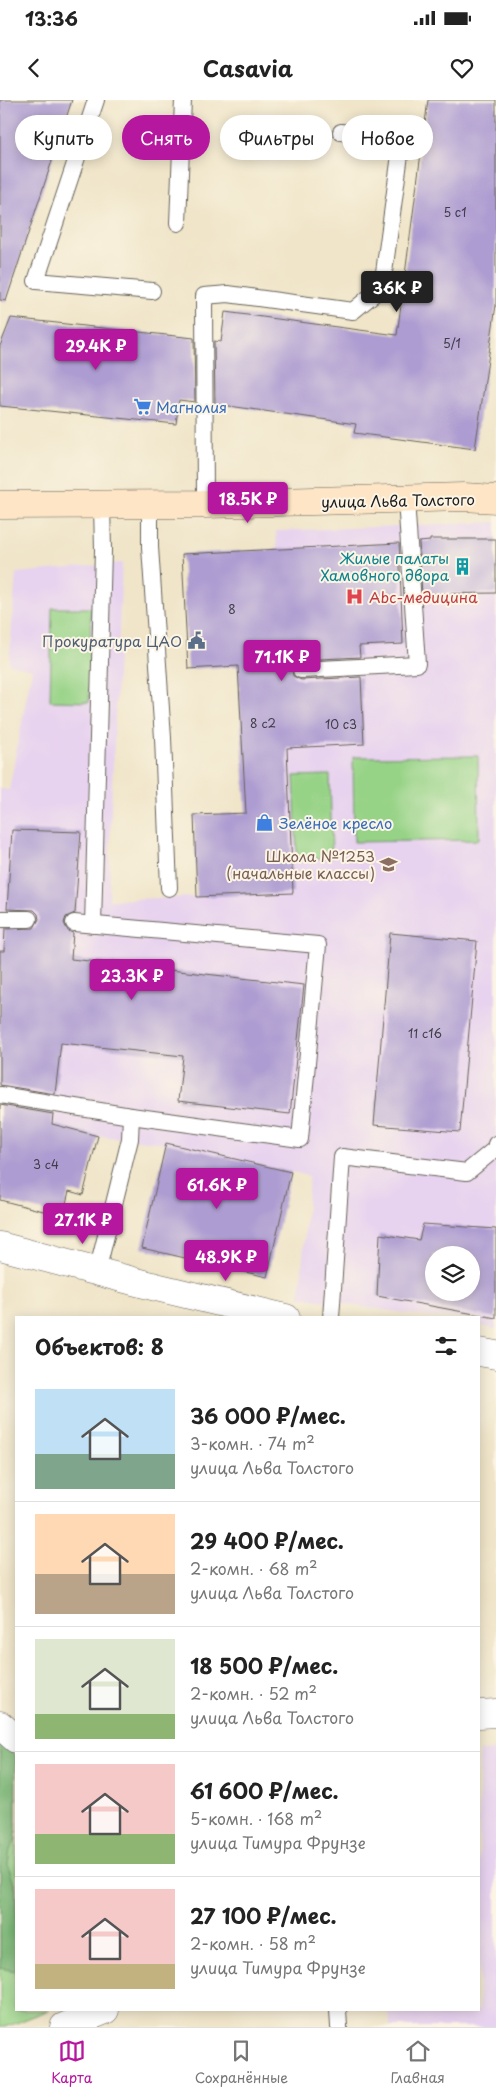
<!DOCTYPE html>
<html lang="ru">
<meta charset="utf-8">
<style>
:root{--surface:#fff;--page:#f6f6f6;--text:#222;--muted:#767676;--line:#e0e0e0;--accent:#b5179e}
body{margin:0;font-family:"Playpen Sans",sans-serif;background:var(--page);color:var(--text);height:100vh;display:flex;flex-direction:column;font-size:19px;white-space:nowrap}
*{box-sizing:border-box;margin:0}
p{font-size:16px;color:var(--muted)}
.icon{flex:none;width:28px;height:28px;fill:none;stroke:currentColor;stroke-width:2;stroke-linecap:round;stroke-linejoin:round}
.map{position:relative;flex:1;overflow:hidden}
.sheet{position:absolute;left:15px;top:1216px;width:465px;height:695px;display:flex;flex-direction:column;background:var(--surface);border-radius:0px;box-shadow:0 2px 12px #0003}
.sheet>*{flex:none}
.guide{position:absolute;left:15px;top:15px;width:466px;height:45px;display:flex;gap:10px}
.fabs{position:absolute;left:425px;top:1146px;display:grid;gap:10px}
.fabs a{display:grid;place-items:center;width:55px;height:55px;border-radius:50%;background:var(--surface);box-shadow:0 2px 12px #0003;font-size:25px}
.price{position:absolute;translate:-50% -42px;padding:0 11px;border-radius:5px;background:var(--accent);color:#fff;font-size:16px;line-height:32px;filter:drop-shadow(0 1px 2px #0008)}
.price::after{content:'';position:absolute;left:50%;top:30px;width:15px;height:11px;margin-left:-8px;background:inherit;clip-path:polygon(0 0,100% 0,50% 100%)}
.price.on{background:#222;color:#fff}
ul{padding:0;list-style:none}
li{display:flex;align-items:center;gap:15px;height:125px;padding:0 20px}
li+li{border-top:1px solid var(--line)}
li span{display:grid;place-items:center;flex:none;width:140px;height:100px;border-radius:0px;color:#555}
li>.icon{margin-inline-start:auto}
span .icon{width:60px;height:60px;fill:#fffc;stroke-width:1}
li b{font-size:21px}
h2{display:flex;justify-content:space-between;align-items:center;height:60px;padding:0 20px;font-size:21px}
.tag{padding:0 18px;border-radius:22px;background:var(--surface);box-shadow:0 2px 12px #0003;font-size:18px;line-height:45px}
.tag.on{background:var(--accent);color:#fff}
.status{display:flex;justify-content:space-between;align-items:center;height:35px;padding:0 25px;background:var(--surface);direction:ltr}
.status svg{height:14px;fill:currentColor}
header{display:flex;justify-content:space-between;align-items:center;height:65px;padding:0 20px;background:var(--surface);font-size:22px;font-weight:700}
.tab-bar{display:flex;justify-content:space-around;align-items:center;height:70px;border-top:1px solid var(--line);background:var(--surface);font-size:14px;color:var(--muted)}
.tab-bar a{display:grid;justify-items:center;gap:2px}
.tab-bar .on{color:var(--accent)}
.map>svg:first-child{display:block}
.built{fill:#e7d2ef;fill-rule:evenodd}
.green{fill:#97d387;stroke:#5a7852}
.forest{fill:#79b574;stroke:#4a6848}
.building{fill:#ad9cd1;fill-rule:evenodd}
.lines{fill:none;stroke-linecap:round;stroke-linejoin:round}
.lane-casing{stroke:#666259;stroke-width:18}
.street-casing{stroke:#666259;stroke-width:29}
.secondary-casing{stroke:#666259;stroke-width:29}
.lane{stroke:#fff;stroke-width:16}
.street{stroke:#fff;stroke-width:28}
.secondary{stroke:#fde5c5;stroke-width:28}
.labels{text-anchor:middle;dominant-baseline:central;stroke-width:4;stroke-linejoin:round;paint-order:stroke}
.number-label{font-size:12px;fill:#403c49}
.shop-label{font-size:15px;fill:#366cbe;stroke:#fcf5e5;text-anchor:start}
.street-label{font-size:15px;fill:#1c1c1c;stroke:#fcf5e5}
.culture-label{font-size:15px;fill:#0d838f;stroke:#fcf5e5;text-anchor:end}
.health-label{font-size:15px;fill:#be3a42;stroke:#fcf5e5;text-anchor:start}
.service-label{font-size:15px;fill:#4e5e75;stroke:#fcf5e5;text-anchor:end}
.education-label{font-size:15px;fill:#785e54;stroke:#fcf5e5;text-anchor:end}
</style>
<div class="status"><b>13:36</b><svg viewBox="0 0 49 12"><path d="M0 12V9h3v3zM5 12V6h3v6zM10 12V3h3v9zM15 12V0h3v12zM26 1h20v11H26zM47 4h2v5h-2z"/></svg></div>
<header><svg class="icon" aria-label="back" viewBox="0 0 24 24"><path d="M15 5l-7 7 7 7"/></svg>Casavia<svg class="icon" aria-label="heart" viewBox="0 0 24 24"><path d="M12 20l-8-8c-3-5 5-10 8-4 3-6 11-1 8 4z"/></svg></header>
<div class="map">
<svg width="496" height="1927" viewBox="0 0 496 1927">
<rect width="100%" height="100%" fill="#fcf5e5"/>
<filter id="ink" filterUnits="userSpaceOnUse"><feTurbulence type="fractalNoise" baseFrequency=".02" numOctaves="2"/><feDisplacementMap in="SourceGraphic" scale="10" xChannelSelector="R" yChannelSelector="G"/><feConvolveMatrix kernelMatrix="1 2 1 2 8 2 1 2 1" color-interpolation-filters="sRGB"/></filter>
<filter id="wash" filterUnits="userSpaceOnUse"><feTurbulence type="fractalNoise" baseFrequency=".0096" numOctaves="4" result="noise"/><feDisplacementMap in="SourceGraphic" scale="20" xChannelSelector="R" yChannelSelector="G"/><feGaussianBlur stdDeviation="1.12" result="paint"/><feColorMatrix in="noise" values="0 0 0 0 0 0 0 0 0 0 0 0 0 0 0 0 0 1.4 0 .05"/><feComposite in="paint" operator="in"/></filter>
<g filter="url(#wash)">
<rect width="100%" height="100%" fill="#f0e5c9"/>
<!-- built -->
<g class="built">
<path d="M496 422V1229L479 1226V1218L428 1217 300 1197 309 1076 166 1043 98 1036 48 1023 0 1025V689L9 690 32 569 9 564 16 473 122 463 111 710 109 800 293 793 276 431ZM434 1155H471V1192H434Z"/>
<polygon points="496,1650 496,1927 390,1927 389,1910 479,1910 479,1651"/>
</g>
<!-- green -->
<g class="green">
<polygon points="52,508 91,508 89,602 50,601"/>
<polygon points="478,656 479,740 354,742 353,657"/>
<polygon points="330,675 332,758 297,759 294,676"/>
<polygon points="16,1697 16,1910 49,1910 6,1927 0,1927 0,1706"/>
</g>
<!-- forest -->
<polygon class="forest" points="0,1641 16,1655 16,1739 10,1750 8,1765 16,1790 16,1871 0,1868"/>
<g id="blocks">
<!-- building -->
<g class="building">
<polygon points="0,0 72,0 6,201 0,200"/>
<polygon points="428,0 496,0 496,205 475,349 354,333 356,324 215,304 214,241 221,242 225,212 397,235"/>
<polygon points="11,218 194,238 195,302 179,300 176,324 0,306 0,246"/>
<polygon points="430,439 496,439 496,493 422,494 419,442 430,441"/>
<polygon points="399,443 403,544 359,546 360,557 300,560 292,566 293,576 301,580 361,577 364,644 287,648 293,793 197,797 194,715 246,713 238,566 188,569 182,454"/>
<polygon points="12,730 81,732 75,813 66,817 64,823 68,831 73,833 71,859 304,885 290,1014 178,1001 183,956 61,943 55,994 0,985 0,851 4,851 5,829 34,828 39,819 38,814 34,810 7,809"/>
<polygon points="390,833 477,841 460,1032 374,1025"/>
<polygon points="0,1005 53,1014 52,1024 98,1036 83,1095 69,1091 63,1116 0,1100"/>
<polygon points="166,1043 291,1072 267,1177 142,1148"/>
<path d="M423 1124 496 1129V1218L377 1196 380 1134 419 1140ZM434 1155H471V1192H434Z"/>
</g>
</g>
</g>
<g filter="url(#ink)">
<use href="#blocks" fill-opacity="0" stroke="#666259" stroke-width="1"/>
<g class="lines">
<defs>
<g id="lane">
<polyline points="96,0 36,181 152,191"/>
<polyline points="178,123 183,0"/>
<polyline points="150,404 150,447 163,638 169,788"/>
<polyline points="205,404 204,196 228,194 353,211 382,187 402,40 341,32"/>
<polyline points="301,570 417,564 406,399"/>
<polyline points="0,819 29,819"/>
<polyline points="74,823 318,845 300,1039 131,1016 130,1039 97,1172"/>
<polyline points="93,825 103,450 102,405"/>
<polyline points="0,995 131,1016"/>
<polyline points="331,1218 342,1057 467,1072 495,1049 496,1044"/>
<polyline points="338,1910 339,1927"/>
</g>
<g id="street">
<polyline points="0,1146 156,1187 286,1218"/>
<polyline points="479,1252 496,1255"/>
<polyline points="479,1614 496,1613"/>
<polyline points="0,1625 16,1639"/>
<polyline points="64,1927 105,1910"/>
</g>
<polyline id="secondary" points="0,405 205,404 464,397 496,399"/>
</defs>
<!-- lane casing -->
<use href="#lane" class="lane-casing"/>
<!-- street casing -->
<use href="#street" class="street-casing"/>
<!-- secondary casing -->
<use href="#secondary" class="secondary-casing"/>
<!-- lane -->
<use href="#lane" class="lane"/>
<!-- street -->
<use href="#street" class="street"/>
<!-- secondary -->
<use href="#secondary" class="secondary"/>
</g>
</g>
<!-- icons -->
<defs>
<symbol id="supermarket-bare" viewBox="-9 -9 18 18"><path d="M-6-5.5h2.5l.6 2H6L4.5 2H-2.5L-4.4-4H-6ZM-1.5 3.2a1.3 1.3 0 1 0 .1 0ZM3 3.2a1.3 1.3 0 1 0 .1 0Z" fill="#3f7fe0" stroke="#fcf5e5" stroke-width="2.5" paint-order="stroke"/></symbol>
<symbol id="building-bare" viewBox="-9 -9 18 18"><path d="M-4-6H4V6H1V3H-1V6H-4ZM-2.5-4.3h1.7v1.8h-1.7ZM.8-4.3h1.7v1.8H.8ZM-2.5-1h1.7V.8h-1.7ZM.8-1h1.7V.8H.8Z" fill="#0f9aa8" stroke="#fcf5e5" stroke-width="2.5" paint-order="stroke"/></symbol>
<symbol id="hospital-bare" viewBox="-9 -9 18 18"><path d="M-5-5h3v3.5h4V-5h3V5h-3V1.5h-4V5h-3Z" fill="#e0444e" stroke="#fcf5e5" stroke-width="2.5" paint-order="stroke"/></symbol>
<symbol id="civic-bare" viewBox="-9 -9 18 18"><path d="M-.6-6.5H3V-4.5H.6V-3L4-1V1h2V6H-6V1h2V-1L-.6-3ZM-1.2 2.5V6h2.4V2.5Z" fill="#5c6f8a" stroke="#fcf5e5" stroke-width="2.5" paint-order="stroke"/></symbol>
<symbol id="shop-bare" viewBox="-9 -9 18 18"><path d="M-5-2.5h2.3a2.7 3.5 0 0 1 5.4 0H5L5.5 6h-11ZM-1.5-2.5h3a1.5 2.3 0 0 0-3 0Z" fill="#3f7fe0" stroke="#fcf5e5" stroke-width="2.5" paint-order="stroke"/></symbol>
<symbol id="school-bare" viewBox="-9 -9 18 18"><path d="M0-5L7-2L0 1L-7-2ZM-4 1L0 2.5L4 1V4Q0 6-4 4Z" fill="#8d6e63" stroke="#fcf5e5" stroke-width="2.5" paint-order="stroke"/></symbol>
</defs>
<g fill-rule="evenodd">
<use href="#supermarket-bare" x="130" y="294" width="25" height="25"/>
<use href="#building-bare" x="450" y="454" width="25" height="25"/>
<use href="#hospital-bare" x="342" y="484" width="25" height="25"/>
<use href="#civic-bare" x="184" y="528" width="25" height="25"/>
<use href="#shop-bare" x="252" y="710" width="25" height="25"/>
<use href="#school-bare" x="376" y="752" width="25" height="25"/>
</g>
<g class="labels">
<!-- number labels -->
<g class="number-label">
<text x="455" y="112">5 с1</text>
<text x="452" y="243">5/1</text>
<text x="232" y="509">8</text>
<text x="263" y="623">8 с2</text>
<text x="341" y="624">10 с3</text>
<text x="425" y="933">11 с16</text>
<text x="46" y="1064">3 с4</text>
</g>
<!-- shop labels -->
<g class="shop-label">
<text x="156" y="306">Магнолия</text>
<text x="279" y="722">Зелёное кресло</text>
</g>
<!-- street labels -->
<g class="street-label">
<text transform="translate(398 400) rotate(-1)">улица Льва Толстого</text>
</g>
<!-- culture labels -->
<g class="culture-label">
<text x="449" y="457">Жилые палаты<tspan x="449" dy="17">Хамовного двора</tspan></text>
</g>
<!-- health labels -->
<g class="health-label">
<text x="369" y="496">Abc-медицина</text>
</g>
<!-- service labels -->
<g class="service-label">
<text x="182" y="540">Прокуратура ЦАО</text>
</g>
<!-- education labels -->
<g class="education-label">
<text x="375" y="755">Школа №1253<tspan x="375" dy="17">(начальные классы)</tspan></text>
</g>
</g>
</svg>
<div class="fabs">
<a><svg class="icon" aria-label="layers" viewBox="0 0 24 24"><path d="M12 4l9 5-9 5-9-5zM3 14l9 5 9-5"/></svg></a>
</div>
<b class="price on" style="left:397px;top:213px">36K ₽</b>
<b class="price" style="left:96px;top:271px">29.4K ₽</b>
<b class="price" style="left:248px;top:424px">18.5K ₽</b>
<b class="price" style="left:282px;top:582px">71.1K ₽</b>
<b class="price" style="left:132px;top:901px">23.3K ₽</b>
<b class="price" style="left:217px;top:1110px">61.6K ₽</b>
<b class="price" style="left:83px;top:1145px">27.1K ₽</b>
<b class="price" style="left:226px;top:1182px">48.9K ₽</b>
<div class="guide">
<a class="tag">Купить</a>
<a class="tag on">Снять</a>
<a class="tag">Фильтры</a>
<a class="tag">Новое</a>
</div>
<section class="sheet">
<h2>Объектов: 8<svg class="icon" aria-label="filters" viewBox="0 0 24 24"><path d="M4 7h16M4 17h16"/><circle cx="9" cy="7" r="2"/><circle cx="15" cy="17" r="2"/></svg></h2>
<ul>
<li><span style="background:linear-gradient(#bfe0f5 65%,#7fa58c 0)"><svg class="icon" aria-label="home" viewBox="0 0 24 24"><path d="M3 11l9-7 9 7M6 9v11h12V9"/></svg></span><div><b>36 000 ₽/мес.</b><p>3-комн. · 74 m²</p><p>улица Льва Толстого</p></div></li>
<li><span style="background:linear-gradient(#ffd9b3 60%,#b9a48a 0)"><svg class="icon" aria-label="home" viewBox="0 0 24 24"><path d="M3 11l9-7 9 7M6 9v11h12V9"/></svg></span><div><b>29 400 ₽/мес.</b><p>2-комн. · 68 m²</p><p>улица Льва Толстого</p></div></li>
<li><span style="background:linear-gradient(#dfe7d0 75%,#8fb573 0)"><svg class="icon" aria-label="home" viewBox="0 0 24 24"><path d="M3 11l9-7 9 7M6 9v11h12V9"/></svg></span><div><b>18 500 ₽/мес.</b><p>2-комн. · 52 m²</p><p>улица Льва Толстого</p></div></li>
<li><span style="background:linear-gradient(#f6c9c9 70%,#8fb573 0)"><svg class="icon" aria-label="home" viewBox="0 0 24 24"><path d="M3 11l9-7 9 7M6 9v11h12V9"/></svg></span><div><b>61 600 ₽/мес.</b><p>5-комн. · 168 m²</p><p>улица Тимура Фрунзе</p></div></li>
<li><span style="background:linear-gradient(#f6c9c9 75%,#c2b280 0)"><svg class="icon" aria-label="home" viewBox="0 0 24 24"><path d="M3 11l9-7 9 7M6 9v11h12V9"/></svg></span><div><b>27 100 ₽/мес.</b><p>2-комн. · 58 m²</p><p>улица Тимура Фрунзе</p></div></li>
</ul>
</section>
</div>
<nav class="tab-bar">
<a class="on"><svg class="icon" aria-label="map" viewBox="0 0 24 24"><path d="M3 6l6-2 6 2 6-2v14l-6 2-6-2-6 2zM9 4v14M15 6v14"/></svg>Карта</a>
<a><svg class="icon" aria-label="saved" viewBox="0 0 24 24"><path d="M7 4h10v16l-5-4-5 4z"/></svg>Сохранённые</a>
<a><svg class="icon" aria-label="home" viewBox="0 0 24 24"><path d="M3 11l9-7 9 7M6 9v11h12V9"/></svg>Главная</a>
</nav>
